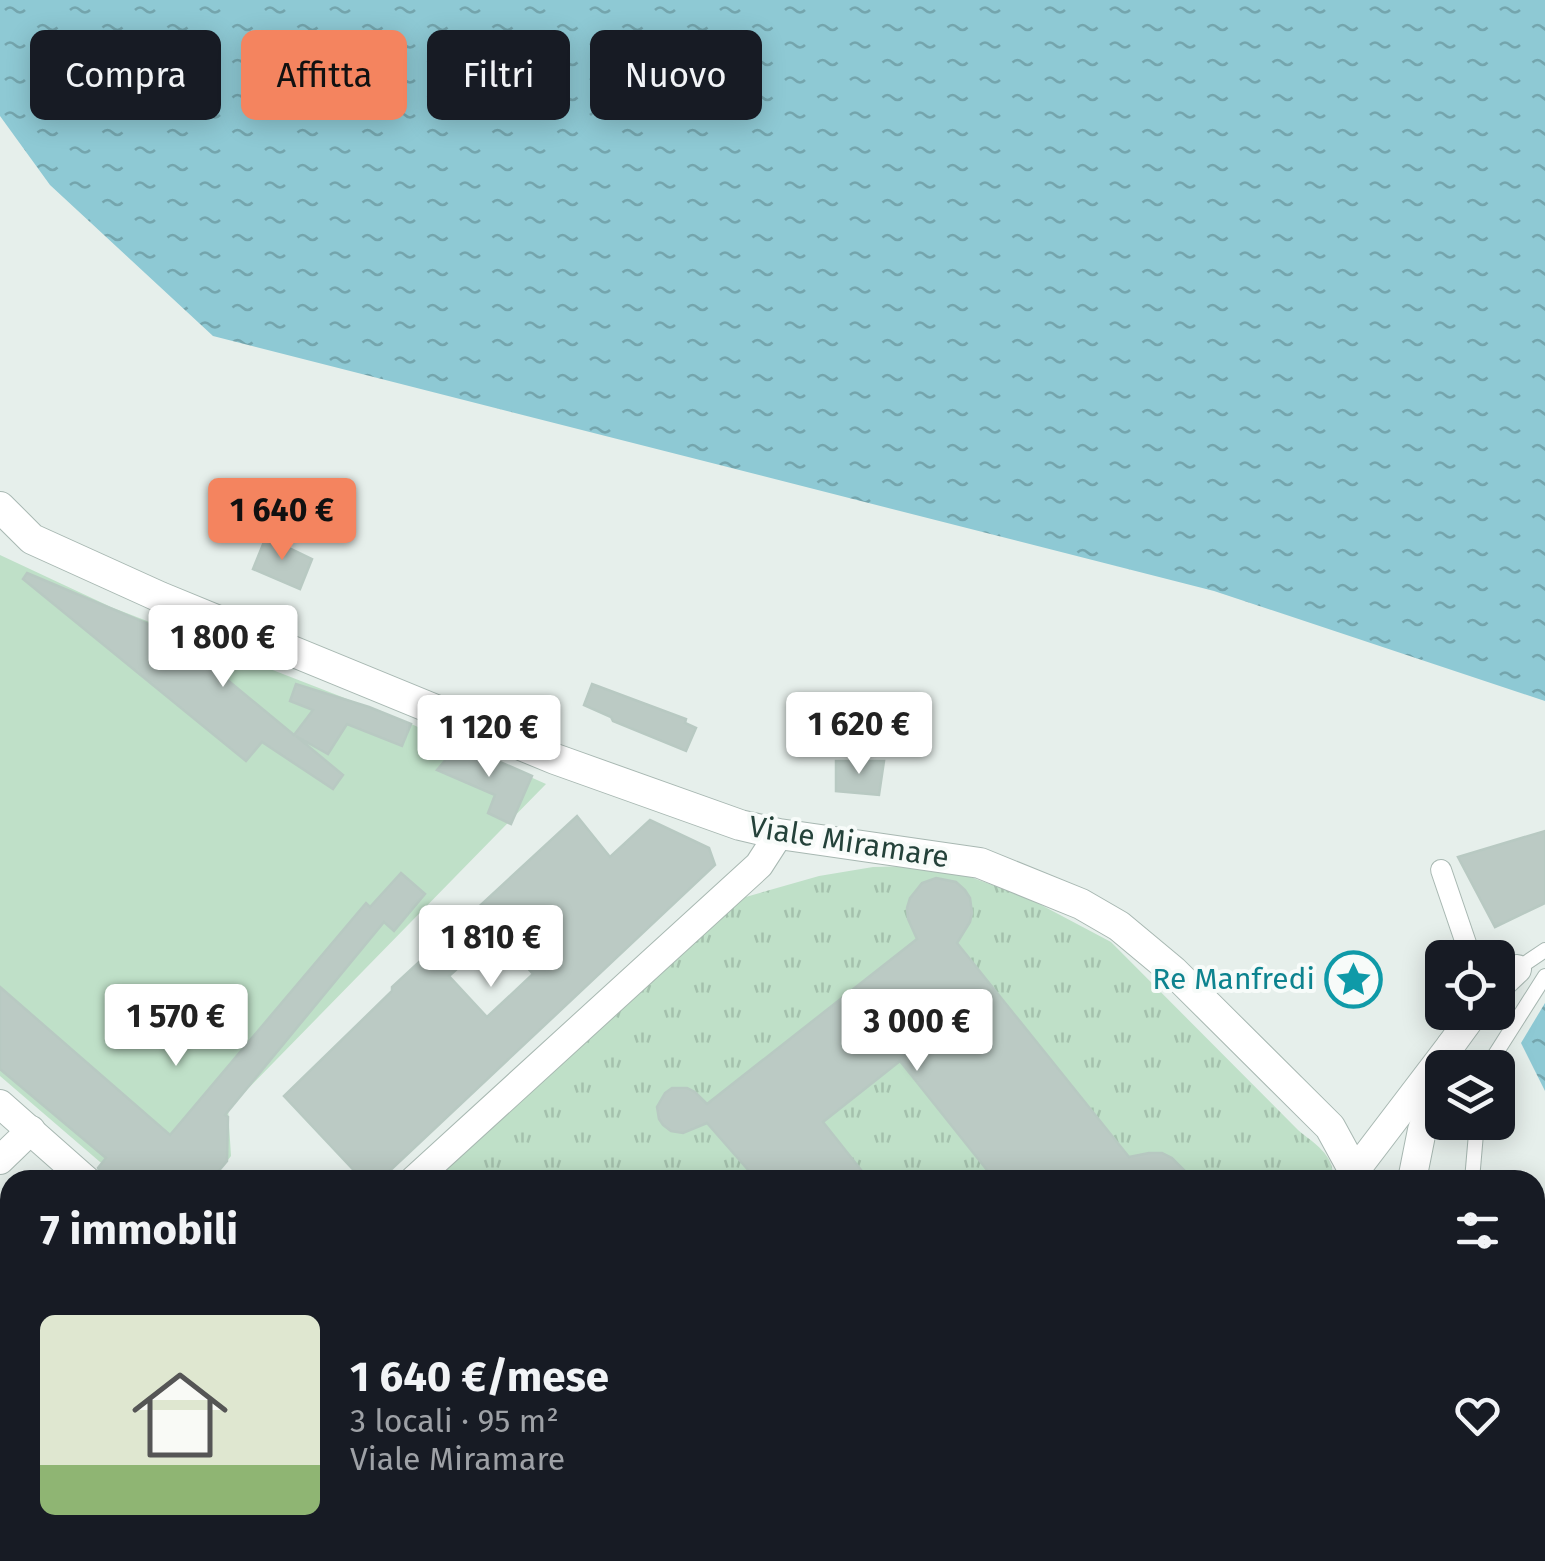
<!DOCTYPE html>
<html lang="it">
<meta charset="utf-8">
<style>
:root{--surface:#171b24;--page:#242831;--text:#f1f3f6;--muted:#9ea1a6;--accent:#f4845f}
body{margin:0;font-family:"Fira Sans",sans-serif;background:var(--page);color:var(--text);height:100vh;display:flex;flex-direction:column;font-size:38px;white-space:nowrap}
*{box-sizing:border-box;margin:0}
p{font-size:32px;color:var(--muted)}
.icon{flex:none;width:55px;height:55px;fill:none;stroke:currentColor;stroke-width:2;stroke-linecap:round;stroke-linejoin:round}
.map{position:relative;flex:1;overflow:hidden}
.details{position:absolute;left:0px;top:1170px;width:1545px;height:392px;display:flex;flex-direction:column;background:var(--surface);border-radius:30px 30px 0 0;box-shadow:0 5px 25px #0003}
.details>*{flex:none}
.hud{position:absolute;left:30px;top:30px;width:1000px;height:90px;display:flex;gap:20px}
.tools{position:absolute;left:1425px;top:940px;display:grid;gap:20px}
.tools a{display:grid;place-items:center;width:90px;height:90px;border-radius:15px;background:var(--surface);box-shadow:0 5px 25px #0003;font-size:50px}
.price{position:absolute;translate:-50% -85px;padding:0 22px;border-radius:10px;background:#fff;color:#222;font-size:32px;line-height:65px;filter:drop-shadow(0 2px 5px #0008)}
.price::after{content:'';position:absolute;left:50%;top:60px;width:30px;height:22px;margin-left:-15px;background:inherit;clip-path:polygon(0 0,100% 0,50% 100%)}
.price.on{background:var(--accent);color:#111}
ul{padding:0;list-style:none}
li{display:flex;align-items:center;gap:30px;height:250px;padding:0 40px}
li span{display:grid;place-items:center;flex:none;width:280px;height:200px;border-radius:15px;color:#555}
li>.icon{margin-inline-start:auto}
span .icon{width:120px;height:120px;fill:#fffc;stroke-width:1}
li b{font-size:42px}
h2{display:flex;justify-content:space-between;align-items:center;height:120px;padding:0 40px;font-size:42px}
.tag{padding:0 35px;border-radius:15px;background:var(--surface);box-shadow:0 5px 25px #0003;font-size:35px;line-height:90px}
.tag.on{background:var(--accent);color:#111}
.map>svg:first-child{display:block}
.park{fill:url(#park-tufts)}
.pitch{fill:#bfe0c8}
.water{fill:url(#water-ripples)}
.building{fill:#bbcac4;stroke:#b8c9c2;stroke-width:2.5;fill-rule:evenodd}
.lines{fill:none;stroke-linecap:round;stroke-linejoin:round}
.service-casing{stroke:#a8b8b2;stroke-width:16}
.pedestrian-casing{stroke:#a8b8b2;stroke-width:22}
.minor-casing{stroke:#a8b8b2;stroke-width:30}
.tertiary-casing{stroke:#a8b8b2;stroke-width:32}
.service{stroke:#fff;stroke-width:14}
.pedestrian{stroke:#fff;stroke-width:20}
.minor{stroke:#fff;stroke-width:28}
.tertiary{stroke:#fff;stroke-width:30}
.labels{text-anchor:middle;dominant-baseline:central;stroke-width:8;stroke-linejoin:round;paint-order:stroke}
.street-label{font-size:30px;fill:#24423a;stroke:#f7fbf9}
.culture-label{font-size:30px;fill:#0d838f;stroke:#f7fbf9;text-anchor:end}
</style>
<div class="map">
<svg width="1545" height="1561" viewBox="0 0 1545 1561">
<defs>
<pattern id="park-tufts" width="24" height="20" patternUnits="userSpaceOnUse" patternTransform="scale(2.5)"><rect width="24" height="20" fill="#bfe0c8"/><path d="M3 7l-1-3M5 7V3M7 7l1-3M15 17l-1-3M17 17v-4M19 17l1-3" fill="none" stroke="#a4c1ad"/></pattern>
<pattern id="water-ripples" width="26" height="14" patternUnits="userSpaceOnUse" patternTransform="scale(2.5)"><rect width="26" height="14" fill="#8ec9d4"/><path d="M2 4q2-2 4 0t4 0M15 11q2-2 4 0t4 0" fill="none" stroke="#74a5ad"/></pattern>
</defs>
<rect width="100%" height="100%" fill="#e6efeb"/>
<!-- park -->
<g class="park">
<path d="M914 866 962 874 1028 898 1111 942 1298 1130C1316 1145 1335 1155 1333 1180H431L725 903 819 876 873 867Z"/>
<polygon points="590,1553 1208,1553 1198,1561 601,1561"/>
</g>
<!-- pitch -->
<polygon class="pitch" points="0,555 111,607 409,723 546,784 228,1109 231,1156 212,1180 121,1180 0,1076"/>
<!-- water -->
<g class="water">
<polygon points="0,0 1545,0 1545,701 1214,591 213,336 50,185 0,116"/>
<polygon points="1545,1003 1545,1091 1521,1043"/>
</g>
<!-- building -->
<g class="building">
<polygon points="266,537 312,559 300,589 253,569"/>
<polygon points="27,573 172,634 294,735 313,710 290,701 296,684 369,707 411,724 402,746 347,724 328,754 296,736 343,775 333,789 262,742 246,761 23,579"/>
<polygon points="592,684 686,719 685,723 696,728 686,751 613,721 611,717 584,705"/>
<polygon points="459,744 532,776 511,824 488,813 495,795 437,770"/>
<polygon points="836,761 884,761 879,795 836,791"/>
<path d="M577 816 610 857 650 820 709 848 715 865 380 1180H363L284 1096 392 991V987ZM492 929 533 974 487 1017 449 976 457 969 453 965Z"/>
<polygon points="1545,831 1545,903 1495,927 1458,857"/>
<polygon points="401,873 425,894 394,931 384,922 225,1115 228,1117 227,1161 211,1180 103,1180 98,1168 106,1158 0,1069 0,987 170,1135 366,903 370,907"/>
<polygon points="936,878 956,882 965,890 970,898 972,913 970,922 957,943 1129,1157 1149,1153 1162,1153 1172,1158 1194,1180 995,1180 900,1061 823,1122 869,1180 757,1180 707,1123 683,1133 671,1131 663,1125 659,1119 657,1107 665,1093 672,1088 687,1088 695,1092 707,1104 917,939 908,919 907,908 910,898 922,883"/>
</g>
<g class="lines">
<defs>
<g id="service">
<polyline points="1517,969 1545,950"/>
<polyline points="1489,1068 1491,1061 1545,976"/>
<polyline points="1472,1180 1477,1122"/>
<polyline points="1496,1552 1501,1561"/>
</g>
<g id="pedestrian">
<polyline points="1441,870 1471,958"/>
<polyline points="558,1552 568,1561"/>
</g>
<g id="minor">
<polyline points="1498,987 1517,969"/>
<polyline points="1445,1061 1451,1045 1475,1012"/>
<polyline points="0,1104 86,1180"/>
<polyline points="0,1160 31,1130"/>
<polyline points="1355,1171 1451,1045"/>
<polyline points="414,1180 759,865 779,834"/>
<polyline points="1412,1180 1422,1130 1442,1069"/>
<polyline points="0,1257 10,1266"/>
<polyline points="0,1339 10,1330"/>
<polyline points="0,1427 10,1438"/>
<polyline points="118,1552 126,1561"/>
<polyline points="310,1552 319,1561"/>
<polyline points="3,1561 12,1552"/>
<polyline points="438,1561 448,1552"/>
</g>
<g id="tertiary">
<polyline points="0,507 32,539 160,597 555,759 740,825 779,834 980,863 1081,904 1119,926 1173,971 1330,1127 1359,1180"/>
<polyline points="1326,1552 1355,1561"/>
<polyline points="1416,1552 1419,1561"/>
<polyline points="1240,1561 1251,1552"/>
</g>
</defs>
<!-- service casing -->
<use href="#service" class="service-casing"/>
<!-- pedestrian casing -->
<use href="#pedestrian" class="pedestrian-casing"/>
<!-- minor casing -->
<use href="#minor" class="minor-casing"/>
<!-- tertiary casing -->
<use href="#tertiary" class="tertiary-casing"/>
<!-- service -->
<use href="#service" class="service"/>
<!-- pedestrian -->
<use href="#pedestrian" class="pedestrian"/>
<!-- minor -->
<use href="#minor" class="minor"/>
<!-- tertiary -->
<use href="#tertiary" class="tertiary"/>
</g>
<!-- icons -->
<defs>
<symbol id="sight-ring" viewBox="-11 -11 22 22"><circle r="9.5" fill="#f7fbf9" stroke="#0f9aa8" stroke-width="1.5"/><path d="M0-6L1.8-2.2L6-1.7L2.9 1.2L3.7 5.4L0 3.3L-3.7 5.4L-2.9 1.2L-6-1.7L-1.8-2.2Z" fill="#0f9aa8"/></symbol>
</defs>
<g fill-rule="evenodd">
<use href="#sight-ring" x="1322" y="948" width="63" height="63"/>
</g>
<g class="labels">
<!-- street labels -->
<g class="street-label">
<text transform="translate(849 842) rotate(9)">Viale Miramare</text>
</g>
<!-- culture labels -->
<g class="culture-label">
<text x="1315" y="979">Re Manfredi</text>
</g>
</g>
</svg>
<div class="tools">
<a><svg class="icon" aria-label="locate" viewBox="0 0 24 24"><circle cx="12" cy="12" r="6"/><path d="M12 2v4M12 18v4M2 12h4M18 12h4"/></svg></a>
<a><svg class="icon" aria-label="layers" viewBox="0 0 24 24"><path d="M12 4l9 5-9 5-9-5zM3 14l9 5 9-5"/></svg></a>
</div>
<b class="price on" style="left:282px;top:563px">1 640 €</b>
<b class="price" style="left:223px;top:690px">1 800 €</b>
<b class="price" style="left:859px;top:777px">1 620 €</b>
<b class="price" style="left:489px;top:780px">1 120 €</b>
<b class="price" style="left:491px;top:990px">1 810 €</b>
<b class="price" style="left:176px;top:1069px">1 570 €</b>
<b class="price" style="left:917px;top:1074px">3 000 €</b>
<div class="hud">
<a class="tag">Compra</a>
<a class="tag on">Affitta</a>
<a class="tag">Filtri</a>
<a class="tag">Nuovo</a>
</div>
<section class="details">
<h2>7 immobili<svg class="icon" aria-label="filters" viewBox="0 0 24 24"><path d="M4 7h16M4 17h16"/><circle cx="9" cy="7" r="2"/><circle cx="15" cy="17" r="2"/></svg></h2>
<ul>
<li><span style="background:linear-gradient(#dfe7d0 75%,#8fb573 0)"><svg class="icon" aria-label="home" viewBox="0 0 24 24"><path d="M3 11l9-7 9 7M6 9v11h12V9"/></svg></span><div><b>1 640 €/mese</b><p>3 locali · 95 m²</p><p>Viale Miramare</p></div><svg class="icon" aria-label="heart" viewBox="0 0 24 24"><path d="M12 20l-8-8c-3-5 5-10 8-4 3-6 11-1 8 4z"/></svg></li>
</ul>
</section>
</div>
